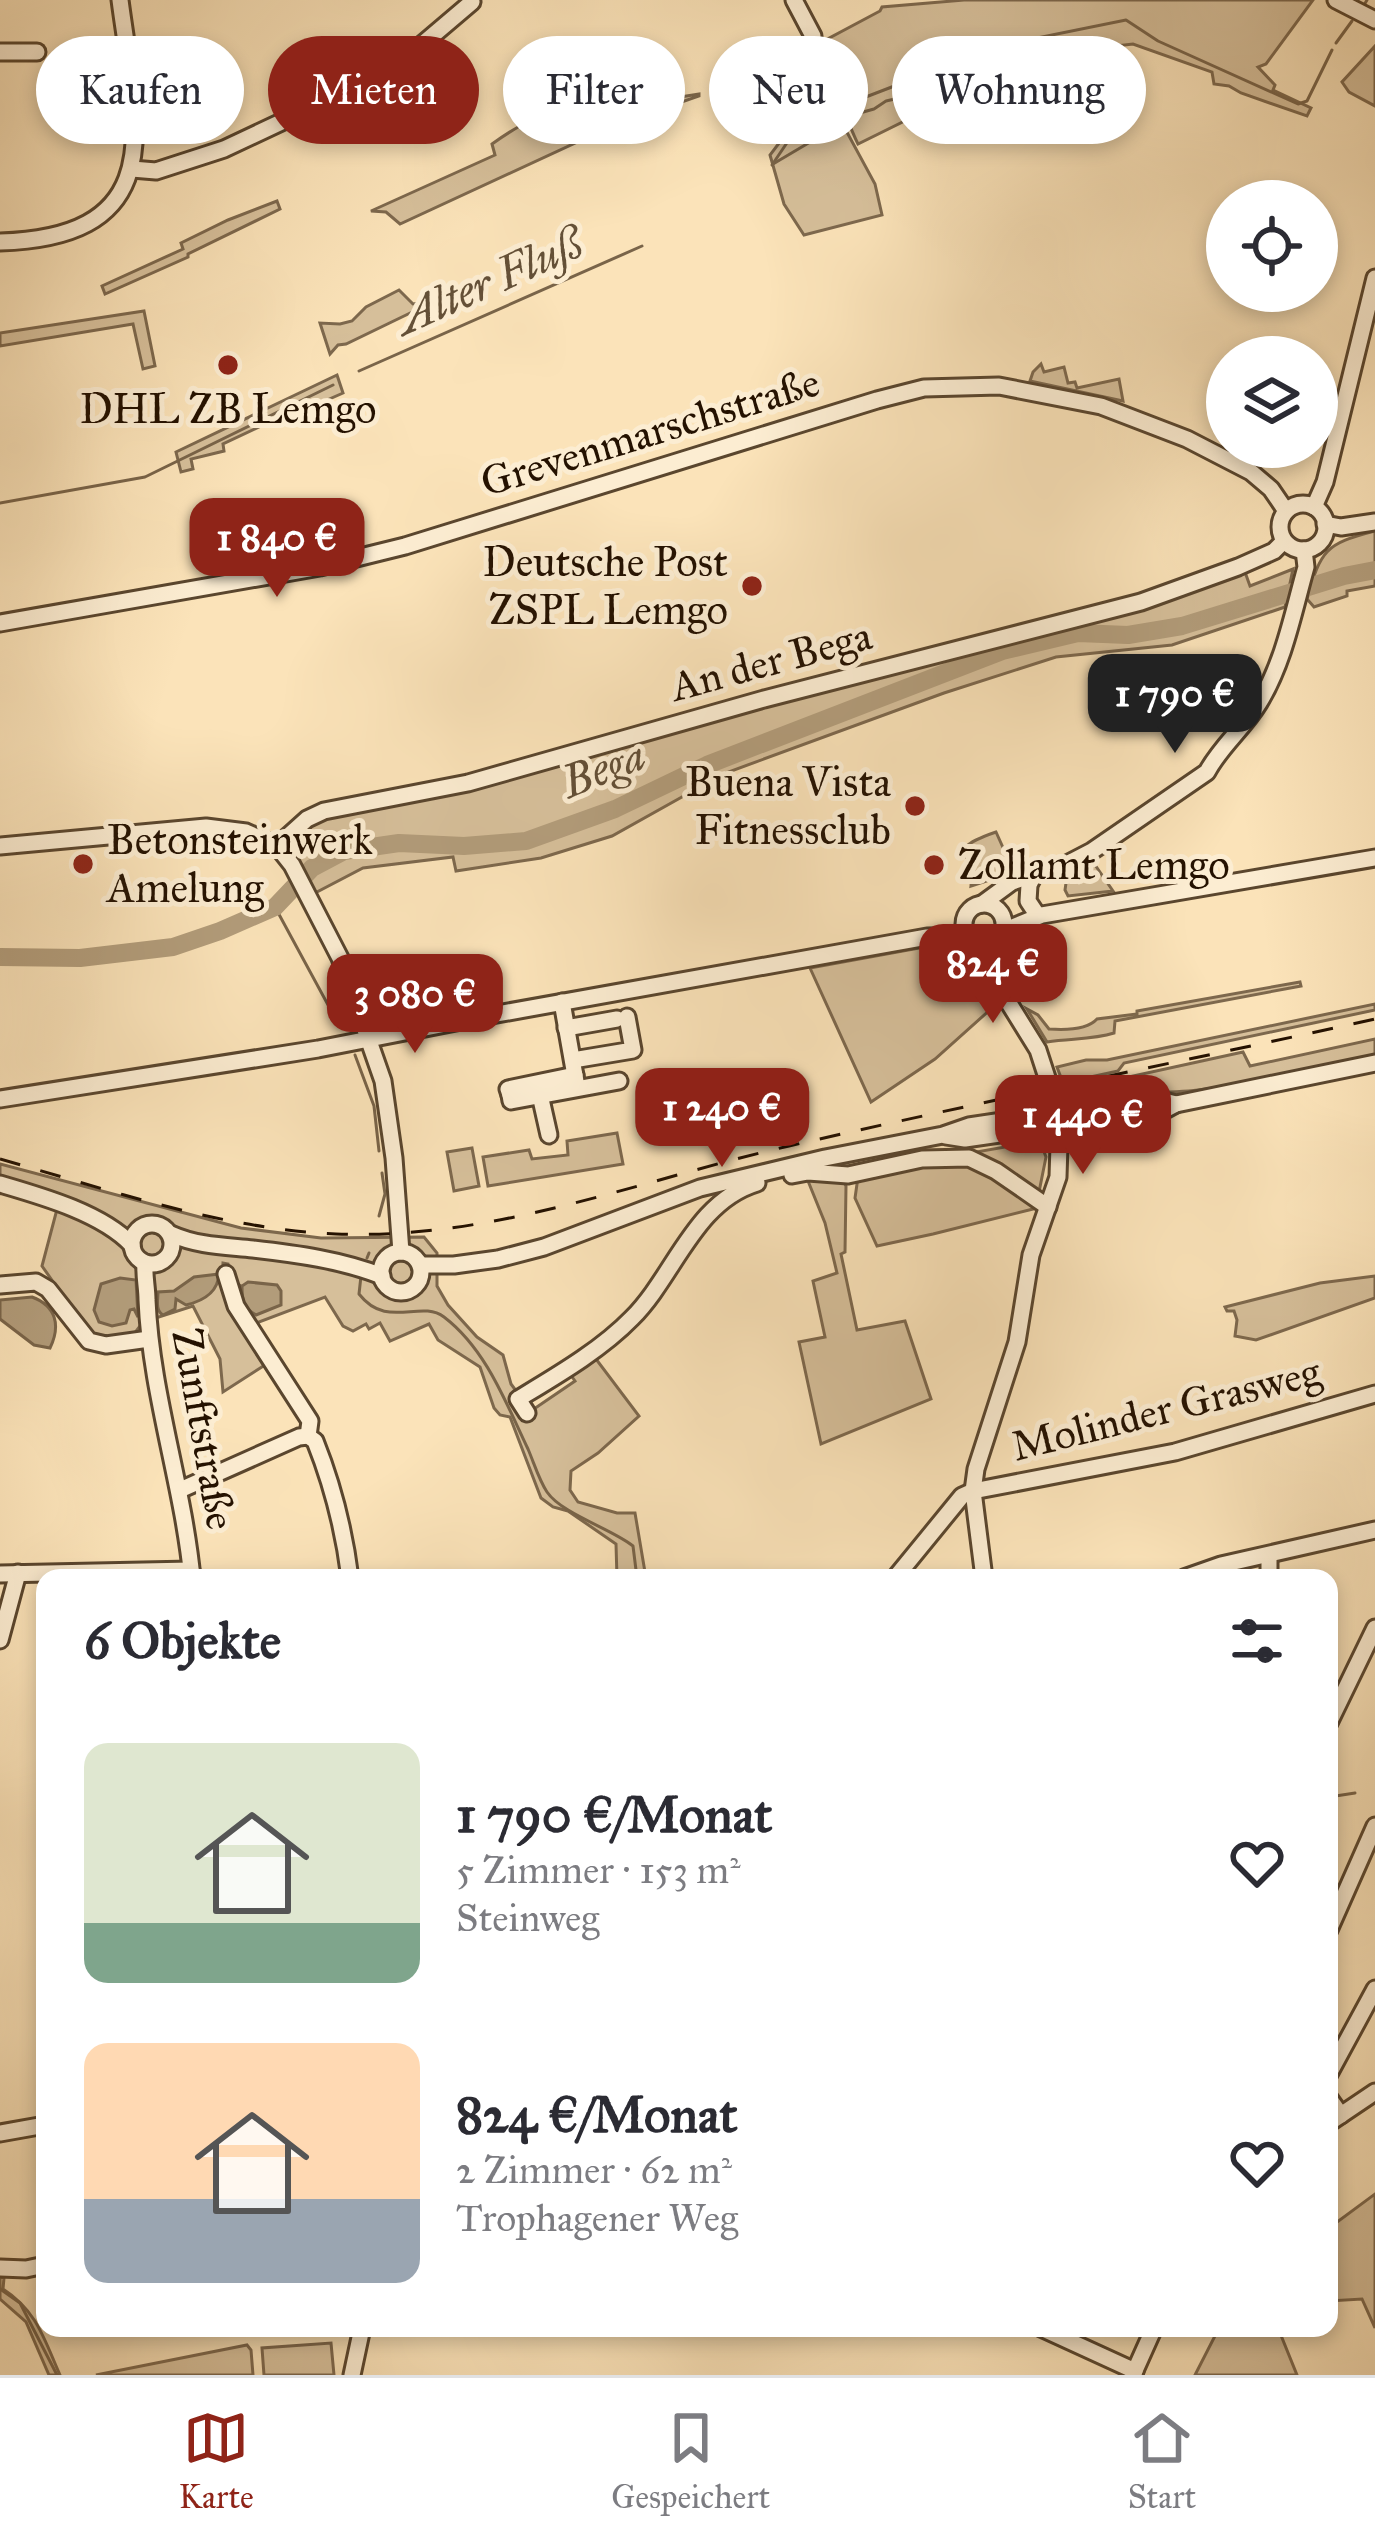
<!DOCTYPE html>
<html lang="de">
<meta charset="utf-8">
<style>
:root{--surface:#fff;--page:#f2f2f3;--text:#2b2b33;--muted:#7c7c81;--line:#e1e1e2;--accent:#8f2418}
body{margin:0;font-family:"IM FELL Great Primer",serif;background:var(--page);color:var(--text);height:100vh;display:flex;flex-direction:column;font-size:45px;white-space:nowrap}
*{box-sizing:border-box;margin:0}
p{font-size:39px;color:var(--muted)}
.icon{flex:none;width:66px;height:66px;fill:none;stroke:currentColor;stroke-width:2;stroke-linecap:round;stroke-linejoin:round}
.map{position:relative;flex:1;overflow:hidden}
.drawer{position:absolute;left:36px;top:1569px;width:1302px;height:768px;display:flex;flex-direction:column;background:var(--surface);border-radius:24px;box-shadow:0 6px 18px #0003}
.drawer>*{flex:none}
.hud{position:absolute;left:36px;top:36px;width:1305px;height:108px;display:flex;gap:24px}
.controls{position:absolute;left:1206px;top:180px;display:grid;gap:24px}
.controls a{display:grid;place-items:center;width:132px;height:132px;border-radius:50%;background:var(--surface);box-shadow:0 6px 18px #0003;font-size:60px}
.price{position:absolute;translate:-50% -102px;padding:0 27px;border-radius:24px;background:var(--accent);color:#fff;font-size:39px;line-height:78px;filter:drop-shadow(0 3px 6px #0008)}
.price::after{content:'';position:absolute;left:50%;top:72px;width:36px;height:27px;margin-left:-18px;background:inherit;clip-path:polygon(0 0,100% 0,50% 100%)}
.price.current{background:#222;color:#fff}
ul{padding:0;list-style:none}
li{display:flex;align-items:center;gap:36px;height:300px;padding:0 48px}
li span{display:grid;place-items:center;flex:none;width:336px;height:240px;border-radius:24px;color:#555}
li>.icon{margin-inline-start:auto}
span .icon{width:144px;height:144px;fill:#fffc;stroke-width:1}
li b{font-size:51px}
h2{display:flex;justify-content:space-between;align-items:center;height:144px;padding:0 48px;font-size:51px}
.chip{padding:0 42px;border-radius:54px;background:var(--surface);box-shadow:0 6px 18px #0003;font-size:42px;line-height:108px}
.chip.current{background:var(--accent);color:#fff}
.dock{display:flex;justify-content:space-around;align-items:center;height:168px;border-top:3px solid var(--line);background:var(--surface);font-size:33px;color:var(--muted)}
.dock a{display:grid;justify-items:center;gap:6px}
.dock .current{color:var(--accent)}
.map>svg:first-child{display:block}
.green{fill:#d6bf9a;stroke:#7d684d;stroke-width:3}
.water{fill:#b29c7a;stroke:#796449;stroke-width:3}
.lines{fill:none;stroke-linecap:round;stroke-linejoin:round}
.stream{stroke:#796449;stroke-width:3}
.river{stroke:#b29c7a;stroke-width:18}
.minor-casing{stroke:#5a462e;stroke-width:21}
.minor{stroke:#fcedd2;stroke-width:15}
.rail{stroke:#241100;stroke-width:3;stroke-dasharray:21 21;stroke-linecap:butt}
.poi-dot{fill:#8f2418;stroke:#fcedd2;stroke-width:4.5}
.labels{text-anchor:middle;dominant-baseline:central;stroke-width:10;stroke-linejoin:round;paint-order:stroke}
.poi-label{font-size:42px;fill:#241100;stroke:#fcedd2;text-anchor:end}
.street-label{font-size:42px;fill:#241100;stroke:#fcedd2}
.water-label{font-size:45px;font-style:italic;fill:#645037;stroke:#fcedd2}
</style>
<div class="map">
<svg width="1375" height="2375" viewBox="0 0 1375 2375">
<rect width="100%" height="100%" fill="#fbe3b9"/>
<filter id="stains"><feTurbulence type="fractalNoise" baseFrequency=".00167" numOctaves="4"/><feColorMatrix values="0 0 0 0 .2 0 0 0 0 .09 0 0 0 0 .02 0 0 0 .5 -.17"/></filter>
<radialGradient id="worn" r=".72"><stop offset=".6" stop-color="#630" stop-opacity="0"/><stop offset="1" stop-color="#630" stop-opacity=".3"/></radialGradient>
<!-- green -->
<g class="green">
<path d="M964 0H1313L1266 64 1258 67 1275 85 1273 90 1311 108 1307 116 1241 93 1229 86 1214 84 1212 72 1133 44 1073 51 1066 67 1035 80 923 112 858 144C842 111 833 77 820 43L880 11 882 7Z"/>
<polygon points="1375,46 1375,106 1349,92 1342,82"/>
<path d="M614 86 630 100 655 101 699 94V96L610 127 400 224 386 212 371 211 495 155 492 144C531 116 569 100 614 86Z"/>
<polygon points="834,99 843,125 875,184 882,215 804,235 784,204 770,155 804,110"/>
<polygon points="277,201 280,209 188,254 188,257 105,294 102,286 183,249 181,243 228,220"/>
<polygon points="399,290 413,304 435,301 346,344 338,345 330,354 320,323 340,324 352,321 366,307"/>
<polygon points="144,311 155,366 143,369 133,324 0,346 0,333"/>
<polygon points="1041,364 1044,372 1064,367 1068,383 1075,382 1077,388 1119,379 1123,401 1030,381 1033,372"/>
<polygon points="337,375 343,393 286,418 284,415 223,444 224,451 191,459 193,469 181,472 176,452"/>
<path d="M1375 531V586L1347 591V596L1314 607 1307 599C1321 550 1325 544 1375 531Z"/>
<polygon points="1293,569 1285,607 1172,645 1056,657 944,693 723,774 612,836 541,858 456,871 453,857 363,868 315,893 301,866 285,847 311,821 1245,572 1250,586"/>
<path d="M996 832 1014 872 971 886C976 852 941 851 996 832Z"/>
<polygon points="1093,862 1113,891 1068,896 1065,890 1066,883"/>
<polygon points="952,942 964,949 992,1008 935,1059 871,1102 810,968"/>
<path d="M1300 982 1301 986 1115 1021 1114 1033C1092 1040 1070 1038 1047 1042L1027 1009 1038 1015 1049 1029C1063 1030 1087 1030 1097 1019L1137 1014V1011Z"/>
<polygon points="1375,1004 1375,1010 1124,1063 1118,1071 1063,1083 1057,1067 1086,1060 1107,1060"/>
<path d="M1375 1039V1056C1316 1068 1258 1083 1198 1090 1161 1094 1123 1092 1085 1097L1084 1091 1075 1093 1069 1090 1243 1052 1250 1066Z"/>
<polygon points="617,1133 623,1164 488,1186 483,1157 529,1150 532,1159 568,1155 567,1141"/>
<polygon points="1040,1141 1046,1157 1039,1192 1035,1192 974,1156 976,1152"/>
<polygon points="472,1148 479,1186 454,1191 447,1152"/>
<polygon points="935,1163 976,1166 1037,1208 933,1234 877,1246 855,1198 858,1177"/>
<polygon points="0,1164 241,1228 321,1238 424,1237 437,1253 437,1286 448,1305 477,1337 503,1355 511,1384 531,1411 575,1381 568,1371 593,1355 639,1416 598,1453 571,1471 570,1490 578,1502 617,1513 635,1513 646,1578 617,1578 616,1544 568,1511 553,1507 541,1498 510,1417 500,1415 494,1408 480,1367 438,1340 429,1324 390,1341 380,1323 369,1329 366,1324 353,1331 343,1326 325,1297 251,1325 241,1299 241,1286 230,1279 228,1264 223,1263 222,1290 268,1363 223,1392 220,1359 193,1306 143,1322 131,1338 102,1339 91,1336 42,1266 60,1198 0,1176"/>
<polygon points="806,1176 844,1182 846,1186 845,1252 841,1254 857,1330 905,1321 931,1399 821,1444 799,1342 825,1337 813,1281 837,1273 825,1223"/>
<polygon points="1375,1276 1375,1298 1256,1340 1235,1336 1237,1320 1234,1311 1227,1311 1225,1307 1320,1283"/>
<polygon points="1375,2194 1375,2328 1362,2299 1329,2301 1329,2228"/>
<path d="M0 2277 4 2278 3 2289C37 2311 44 2339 60 2375H49L26 2322 0 2299Z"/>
<polygon points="1219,2328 1278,2328 1297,2375 1195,2375"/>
<polygon points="331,2343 334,2375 264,2375 262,2348"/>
<polygon points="247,2345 251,2350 253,2375 96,2375"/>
</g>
<!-- water -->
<g class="water">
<path d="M219 1274C218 1292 203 1301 186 1305L176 1299 175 1309 163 1315C155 1310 158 1300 158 1292L174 1291 194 1277Z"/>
<polygon points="120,1278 136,1280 138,1317 134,1309 130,1310 126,1323 112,1326 99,1322 94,1310 101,1284"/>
<path d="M248 1282 277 1285 281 1291V1305L256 1315C243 1308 242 1300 242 1286Z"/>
<path d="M32 1297C56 1306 61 1325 50 1348L34 1345 0 1319V1300Z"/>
</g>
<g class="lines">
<!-- stream -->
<g class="stream">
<polyline points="1364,5 1367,0"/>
<polyline points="1336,43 1352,21"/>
<path d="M773 164 822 135 838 119 874 109 886 101 908 96 933 82 949 85C967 66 991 65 1008 46"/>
<polyline points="772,165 801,122 998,46 1126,20 1158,41 1298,104 1307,101 1332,50"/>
<polyline points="359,371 642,246"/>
<polyline points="0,503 145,477 333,385"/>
<polyline points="275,907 340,1027"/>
<polyline points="355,1055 374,1106 379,1151"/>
<polyline points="379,1216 385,1194 382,1173"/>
<polyline points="367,1258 369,1253"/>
<path d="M361 1276 359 1294C387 1330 420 1299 444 1317 486 1349 506 1403 528 1449 534 1463 539 1480 547 1492 562 1514 612 1529 633 1546L637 1578"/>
<polyline points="1329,1797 1355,1793"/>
<polyline points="0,2289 20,2303 57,2375"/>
</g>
<!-- river -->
<polyline class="river" points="0,957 80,958 173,947 220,931 275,907 312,868 344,851 399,843 464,846 526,841 615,809 707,765 1002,651 1078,633 1128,635 1182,626 1344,576 1375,570"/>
<defs>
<g id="minor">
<polyline points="794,0 813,36"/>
<polyline points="1336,0 1375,20"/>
<polyline points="0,52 37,52"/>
<polyline points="132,169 156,171 224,149 392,70 472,2"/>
<path d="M0 242C173 237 136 123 120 0"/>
<circle cx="1303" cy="527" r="23"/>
<polyline points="1314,507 1325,482 1375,278"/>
<polyline points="1325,524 1341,527 1375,522"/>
<polyline points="0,623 320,567 405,546 877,400 924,388 999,386 1101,406 1187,439 1251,472 1271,489 1286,511"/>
<polyline points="0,846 206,827 246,832 277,846 292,865 340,958 383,1081 394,1158 401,1252"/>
<polyline points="277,846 307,819 324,811 468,783 764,699 1141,602 1238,567 1274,551 1284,541"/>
<polyline points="1034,875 1029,885 1028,901 1036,913"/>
<path d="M982 904 1012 882 1067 864 1092 851 1207 772C1220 747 1244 728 1259 703 1284 662 1293 613 1306 567L1304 550"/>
<circle cx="984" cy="924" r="20"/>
<polyline points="1003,931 1042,915 1375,858"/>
<polyline points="981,943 1007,1000 1038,1050 1051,1090 1059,1145 1058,1177 1031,1255 1017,1342 976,1469 973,1491 984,1578"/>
<polyline points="562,1002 577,1087"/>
<polyline points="566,1028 617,1019"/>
<polyline points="573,1060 633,1050 627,1017"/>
<polyline points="538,1086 549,1135"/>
<polyline points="510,1095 511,1101 619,1081"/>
<polyline points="510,1095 508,1089 575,1075"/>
<polyline points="0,1099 318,1049 497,1014 927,937 969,936"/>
<polyline points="946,1136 965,1139 1163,1111 1176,1104 1375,1063"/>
<polyline points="792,1175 808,1172 848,1175 922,1159 969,1158 996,1171 1048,1207"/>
<path d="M0 1184C41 1196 102 1213 132 1245"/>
<circle cx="152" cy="1244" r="20"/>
<path d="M171 1234C198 1246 224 1246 253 1249 297 1254 341 1260 382 1276"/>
<circle cx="401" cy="1272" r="20"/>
<path d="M145 1263C144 1276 147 1287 147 1300 151 1394 183 1484 192 1578"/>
<polyline points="420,1265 454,1265 498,1259 544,1247 700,1188 825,1158 943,1135 969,1126 1128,1102 1160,1100 1176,1104"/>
<path d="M226 1274 236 1306 310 1421 308 1436 315 1441C333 1486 344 1530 350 1578"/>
<polyline points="0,1285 36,1282 48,1289 89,1341 106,1345 149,1339"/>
<path d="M527 1413 518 1399C556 1376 601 1350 632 1318 675 1275 694 1202 757 1183"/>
<polyline points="180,1490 299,1437 308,1436"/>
<polyline points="1269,1556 1269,1578"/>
<polyline points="0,1574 191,1570"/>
<polyline points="895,1578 962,1496 973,1491 1175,1452 1375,1394"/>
<polyline points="1184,1578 1221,1565 1375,1530"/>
<polyline points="0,1640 18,1573"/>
<polyline points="1329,1723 1375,1628"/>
<polyline points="1329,1930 1375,1826"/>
<polyline points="1329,2074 1375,1989"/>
<polyline points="1329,2098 1341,2115"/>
<polyline points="1329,2123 1375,2092"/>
<polyline points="0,2133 45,2125"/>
<polyline points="0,2268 26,2269 45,2265"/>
<polyline points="1041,2328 1135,2371"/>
<polyline points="352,2375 362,2328"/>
<polyline points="1133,2375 1154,2328"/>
</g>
</defs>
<!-- minor casing -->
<use href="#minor" class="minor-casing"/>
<!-- minor -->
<use href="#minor" class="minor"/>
<!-- rail -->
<path class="rail" d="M0 1159C110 1190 221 1229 336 1234 496 1240 636 1181 789 1146 984 1101 1180 1062 1375 1019"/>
</g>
<!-- markers -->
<g class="poi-dot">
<circle cx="228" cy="365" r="12"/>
<circle cx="752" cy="586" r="12"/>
<circle cx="915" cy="806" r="12"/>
<circle cx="83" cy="864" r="12"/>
<circle cx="934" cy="865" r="12"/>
</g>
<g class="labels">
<!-- poi labels -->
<g class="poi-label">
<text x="228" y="409" text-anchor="middle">DHL ZB Lemgo</text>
<text x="728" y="562">Deutsche Post<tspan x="728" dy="48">ZSPL Lemgo</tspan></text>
<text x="891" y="782">Buena Vista<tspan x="891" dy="48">Fitnessclub</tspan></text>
<text x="107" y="840" text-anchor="start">Betonsteinwerk<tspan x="107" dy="48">Amelung</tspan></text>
<text x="958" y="865" text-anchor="start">Zollamt Lemgo</text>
</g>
<!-- street labels -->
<g class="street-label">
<text transform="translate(650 432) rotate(-17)">Grevenmarschstraße</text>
<text transform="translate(771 661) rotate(-15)">An der Bega</text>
<text transform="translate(1166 1409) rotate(-14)">Molinder Grasweg</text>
<text transform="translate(204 1429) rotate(80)">Zunftstraße</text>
</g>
<!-- water labels -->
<g class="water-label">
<text transform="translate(489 281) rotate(-24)">Alter Fluß</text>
<text transform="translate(603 768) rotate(-22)">Bega</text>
</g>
</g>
<rect width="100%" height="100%" filter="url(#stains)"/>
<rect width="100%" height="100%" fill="url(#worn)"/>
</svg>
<div class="controls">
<a><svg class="icon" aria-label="locate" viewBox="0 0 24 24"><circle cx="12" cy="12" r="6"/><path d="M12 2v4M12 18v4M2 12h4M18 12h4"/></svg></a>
<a><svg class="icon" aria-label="layers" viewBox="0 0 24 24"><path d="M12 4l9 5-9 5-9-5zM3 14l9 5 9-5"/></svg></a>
</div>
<b class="price" style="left:277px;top:600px">1 840 €</b>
<b class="price current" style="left:1175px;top:756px">1 790 €</b>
<b class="price" style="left:993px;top:1026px">824 €</b>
<b class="price" style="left:415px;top:1056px">3 080 €</b>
<b class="price" style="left:722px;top:1170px">1 240 €</b>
<b class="price" style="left:1083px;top:1177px">1 440 €</b>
<div class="hud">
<a class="chip">Kaufen</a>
<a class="chip current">Mieten</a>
<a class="chip">Filter</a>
<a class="chip">Neu</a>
<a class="chip">Wohnung</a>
</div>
<section class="drawer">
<h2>6 Objekte<svg class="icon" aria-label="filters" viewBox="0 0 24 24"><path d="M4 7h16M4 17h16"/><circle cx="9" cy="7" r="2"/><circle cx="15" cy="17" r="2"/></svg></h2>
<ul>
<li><span style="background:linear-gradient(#dfe7d0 75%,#7fa58c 0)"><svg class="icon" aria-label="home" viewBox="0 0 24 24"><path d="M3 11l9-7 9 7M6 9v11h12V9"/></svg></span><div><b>1 790 €/Monat</b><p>5 Zimmer · 153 m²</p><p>Steinweg</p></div><svg class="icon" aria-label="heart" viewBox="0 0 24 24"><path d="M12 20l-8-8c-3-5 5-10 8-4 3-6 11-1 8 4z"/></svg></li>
<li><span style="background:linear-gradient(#ffd9b3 65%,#9aa5b1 0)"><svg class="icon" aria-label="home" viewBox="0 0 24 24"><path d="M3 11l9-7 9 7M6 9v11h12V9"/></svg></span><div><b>824 €/Monat</b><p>2 Zimmer · 62 m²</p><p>Trophagener Weg</p></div><svg class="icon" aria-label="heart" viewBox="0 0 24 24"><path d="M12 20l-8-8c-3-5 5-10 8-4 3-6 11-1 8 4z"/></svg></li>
</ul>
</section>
</div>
<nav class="dock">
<a class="current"><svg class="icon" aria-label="map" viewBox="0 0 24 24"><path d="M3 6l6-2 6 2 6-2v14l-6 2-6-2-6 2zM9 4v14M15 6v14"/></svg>Karte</a>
<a><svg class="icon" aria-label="saved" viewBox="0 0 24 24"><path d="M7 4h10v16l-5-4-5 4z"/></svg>Gespeichert</a>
<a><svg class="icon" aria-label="home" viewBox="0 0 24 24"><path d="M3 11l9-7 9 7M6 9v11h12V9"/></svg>Start</a>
</nav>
